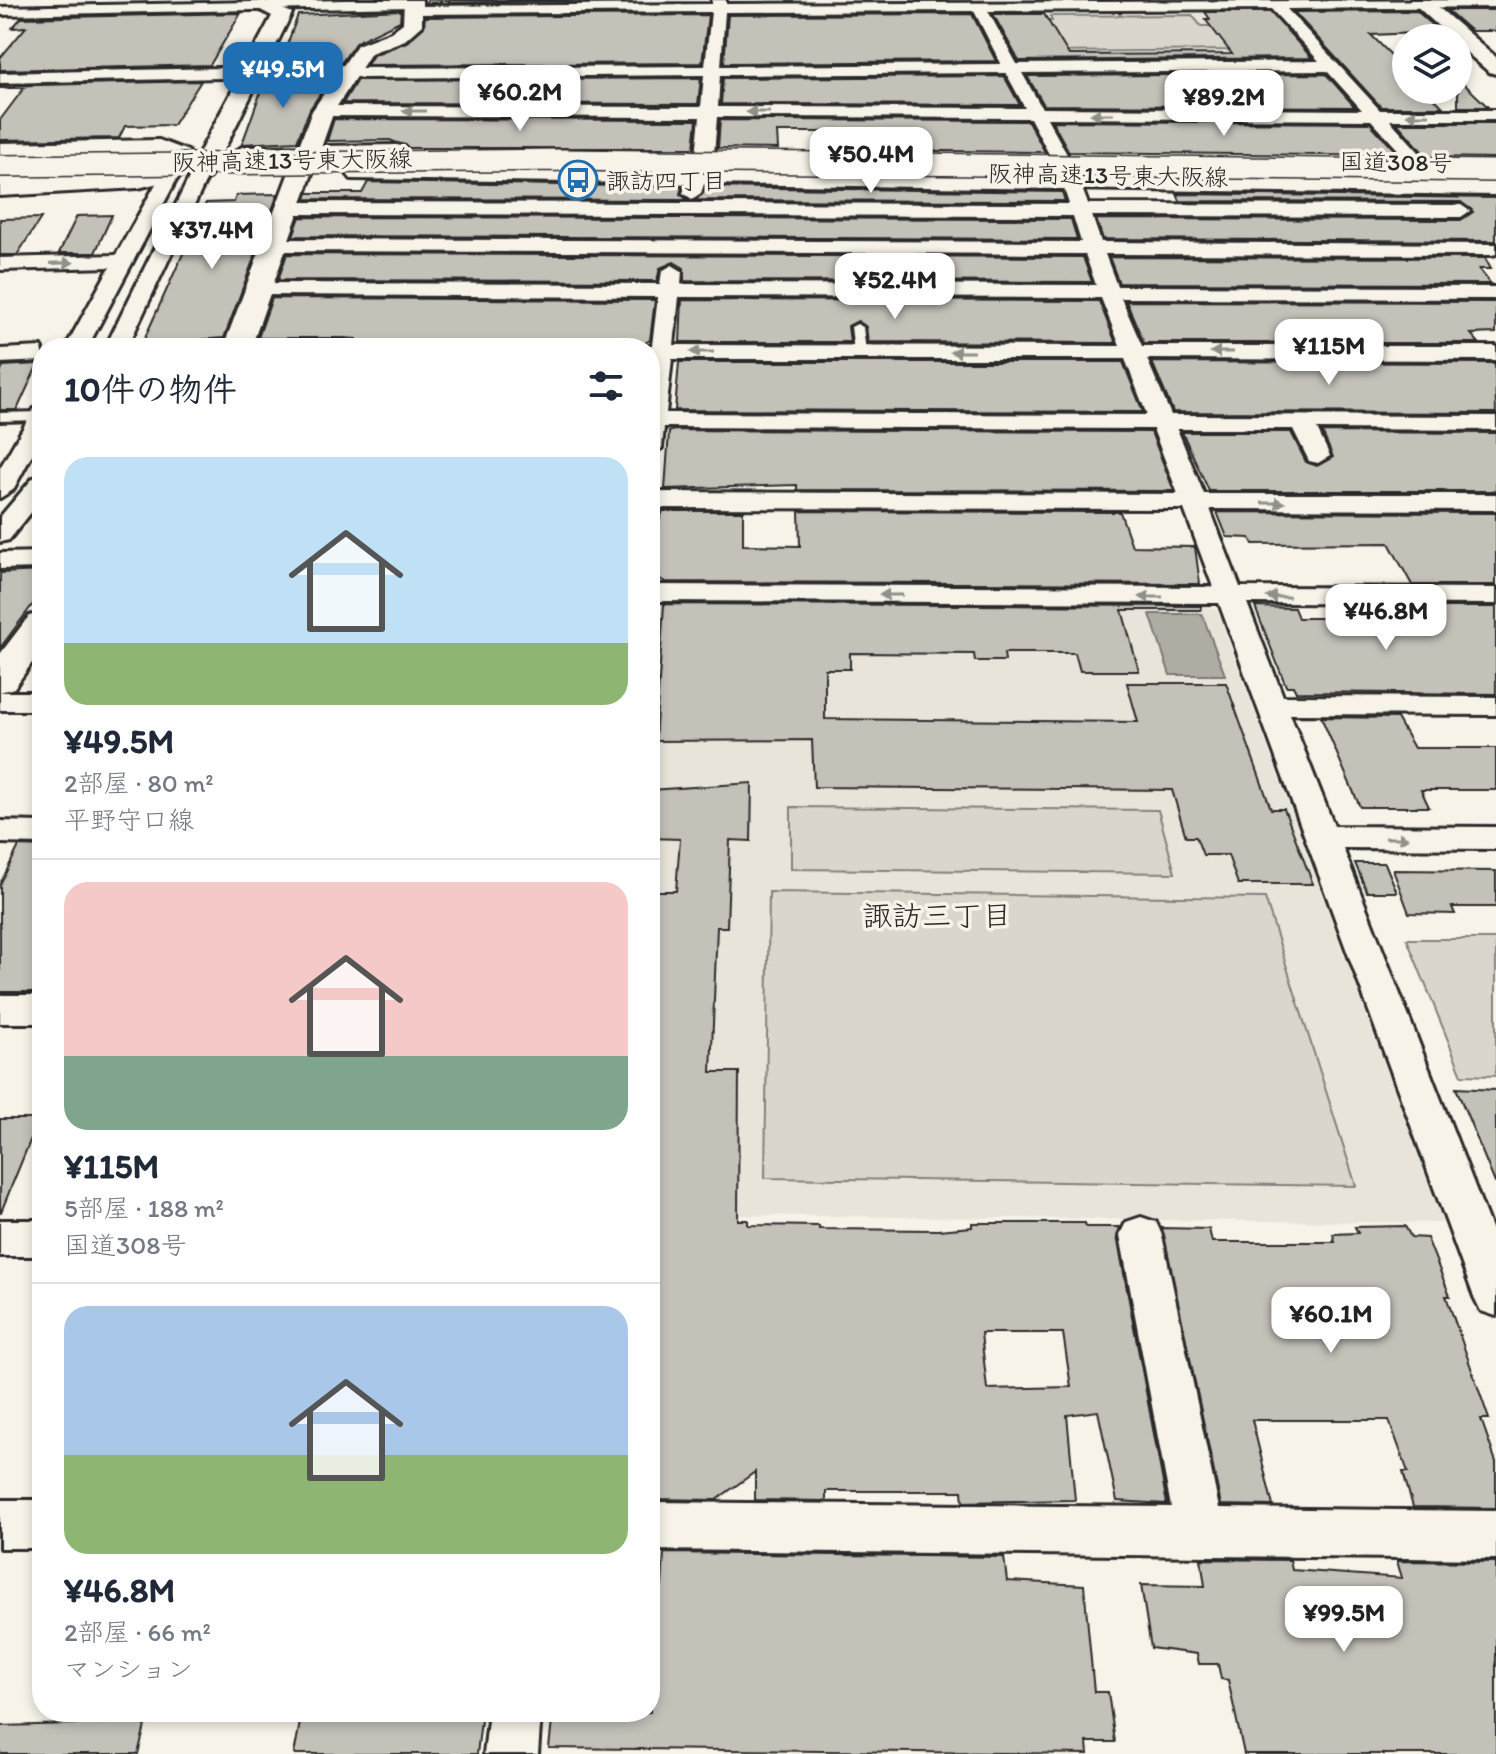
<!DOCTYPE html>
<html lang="ja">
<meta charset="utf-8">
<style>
:root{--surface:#fff;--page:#f2f2f3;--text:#1f2937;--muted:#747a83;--line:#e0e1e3;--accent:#1f6fb2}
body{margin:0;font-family:Itim,"Klee One",sans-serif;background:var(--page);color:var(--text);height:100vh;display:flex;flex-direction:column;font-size:30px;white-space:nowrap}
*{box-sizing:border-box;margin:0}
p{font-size:26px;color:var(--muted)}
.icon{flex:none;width:44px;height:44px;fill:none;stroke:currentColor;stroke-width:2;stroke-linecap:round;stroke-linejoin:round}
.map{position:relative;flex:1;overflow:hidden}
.sheet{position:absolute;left:32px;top:338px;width:628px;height:1384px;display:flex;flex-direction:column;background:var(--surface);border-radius:32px;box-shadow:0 4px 12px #0003}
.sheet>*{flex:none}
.controls{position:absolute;left:1392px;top:24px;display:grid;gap:16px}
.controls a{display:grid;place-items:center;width:80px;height:80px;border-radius:50%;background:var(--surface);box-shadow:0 4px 12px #0003;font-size:40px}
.price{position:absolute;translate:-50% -68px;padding:0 18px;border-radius:16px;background:#fff;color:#222;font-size:26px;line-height:52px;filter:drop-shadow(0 2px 4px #0008)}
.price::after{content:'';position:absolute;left:50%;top:48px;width:24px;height:18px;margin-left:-12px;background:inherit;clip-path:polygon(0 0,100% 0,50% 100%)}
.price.on{background:var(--accent);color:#fff}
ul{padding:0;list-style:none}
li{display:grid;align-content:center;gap:16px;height:424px;padding:0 32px}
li+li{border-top:2px solid var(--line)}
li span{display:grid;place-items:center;height:248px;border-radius:24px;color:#555}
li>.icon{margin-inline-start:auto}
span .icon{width:144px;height:144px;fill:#fffc;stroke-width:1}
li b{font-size:34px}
h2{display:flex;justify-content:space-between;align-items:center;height:96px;padding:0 32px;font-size:34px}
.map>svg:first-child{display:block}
.built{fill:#e8e4da}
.green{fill:#dad6cc;stroke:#82807c;stroke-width:2}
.water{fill:#afaca4;stroke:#7a7874;stroke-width:2}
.building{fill:#c4c1b9;stroke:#2b2b2b;stroke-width:2;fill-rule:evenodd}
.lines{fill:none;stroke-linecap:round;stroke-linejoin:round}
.service-casing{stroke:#2b2b2b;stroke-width:6}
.minor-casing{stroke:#2b2b2b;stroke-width:6}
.tertiary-casing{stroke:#2b2b2b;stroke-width:6}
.secondary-casing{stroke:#2b2b2b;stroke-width:6}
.trunk-casing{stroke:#2b2b2b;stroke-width:6}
.motorway-casing{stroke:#2b2b2b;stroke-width:6}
.service{fill:#f7f3e8;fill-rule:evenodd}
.minor{fill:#f7f3e8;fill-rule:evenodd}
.tertiary{fill:#f7f3e8;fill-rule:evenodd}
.secondary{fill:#f7f3e8;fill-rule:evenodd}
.trunk{fill:#f7f3e8;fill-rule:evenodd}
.motorway{fill:#f7f3e8;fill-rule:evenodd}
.motorway-bridge-casing{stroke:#2b2b2b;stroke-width:24;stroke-linecap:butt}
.motorway-bridge{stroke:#f7f3e8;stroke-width:21}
.oneway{fill:#918f8a}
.labels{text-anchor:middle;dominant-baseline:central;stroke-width:7;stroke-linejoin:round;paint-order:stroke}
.far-street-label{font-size:24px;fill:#2b2b2b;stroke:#f7f3e8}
.far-poi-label{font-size:24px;fill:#2b2b2b;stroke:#f7f3e8;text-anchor:start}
.neighbourhood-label{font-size:30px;fill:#2b2b2b;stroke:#f7f3e8}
</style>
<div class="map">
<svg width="1496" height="1754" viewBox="0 0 1496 1754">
<rect width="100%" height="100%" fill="#f7f3e8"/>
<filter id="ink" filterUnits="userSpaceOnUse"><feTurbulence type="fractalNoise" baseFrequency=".0125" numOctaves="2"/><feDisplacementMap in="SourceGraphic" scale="16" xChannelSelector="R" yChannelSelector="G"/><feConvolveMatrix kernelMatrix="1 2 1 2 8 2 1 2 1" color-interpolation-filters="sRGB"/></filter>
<g filter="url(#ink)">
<!-- built -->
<g class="built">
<polygon points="1270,8 1319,62 1028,66 1021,64 991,10"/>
<polygon points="662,604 1202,604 1217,610 1443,1223 650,1214 650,611"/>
</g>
<!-- green -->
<g class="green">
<polygon points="1192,15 1201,26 1218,26 1237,50 1052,52 1036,21 1052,21 1050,16"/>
<polygon points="791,807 1158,810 1175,873 791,869"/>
<polygon points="769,892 1265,898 1356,1186 765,1178"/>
<polygon points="1407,939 1496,939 1496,1076 1462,1075"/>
</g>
<!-- water -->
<polygon class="water" points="1150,614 1202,614 1225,675 1170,675"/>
<!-- building -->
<g class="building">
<polygon points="427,0 630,0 426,3"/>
<polygon points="401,10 400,21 356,42 342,62 280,64 298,15"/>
<polygon points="1447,10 1496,10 1496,31 1471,31"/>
<polygon points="1417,11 1440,32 1371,35 1406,70 1406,90 1426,90 1443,107 1381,107 1294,12"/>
<polygon points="1205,12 1270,12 1312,58 1019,61 993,14 1044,14 1069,55 1232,54 1205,19 1210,19"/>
<polygon points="241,13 210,65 0,70 0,58 26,27 12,28 21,18"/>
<polygon points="972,14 996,61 724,63 728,15"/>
<polygon points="708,15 702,63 367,65 373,55 407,42 424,27 425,17"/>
<polygon points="1326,74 1355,107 1044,105 1027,76"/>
<polygon points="1004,76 1020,105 721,104 723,78"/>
<polygon points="331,78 310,109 297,141 242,144 265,80"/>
<polygon points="701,78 698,104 343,103 357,80"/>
<polygon points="1458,78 1488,107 1458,107"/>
<polygon points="201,81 173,125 125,126 119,138 0,140 0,120 24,88 0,88 0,86"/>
<polygon points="334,119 697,120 694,148 409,148 390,140 327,141"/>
<polygon points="720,120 1028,121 1045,152 833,150 831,132 777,132 778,149 718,148"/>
<polygon points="1052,121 1370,123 1400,156 1069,152"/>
<polygon points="1397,123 1496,123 1496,158 1427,157"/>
<polygon points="368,182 682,187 680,194 688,200 306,199 308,193 362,193"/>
<polygon points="706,187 1062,192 1065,201 696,200"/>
<polygon points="278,194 224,338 142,344 206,203 234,202 236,195"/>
<polygon points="1177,194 1496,198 1496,241 1103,239 1096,219 1461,220 1473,212 1461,202 1180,201"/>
<polygon points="112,215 95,253 59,253 77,216"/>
<polygon points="300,217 1071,219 1077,239 293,236"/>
<polygon points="41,218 17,255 0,255 0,219"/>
<polygon points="287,254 1083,257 1092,282 684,281 684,268 674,262 660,268 657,281 278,280"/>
<polygon points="1109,257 1485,258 1491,269 1479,269 1491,284 1119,283"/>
<polygon points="272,298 655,300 650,340 640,346 356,345 356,339 344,338 258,338"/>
<polygon points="682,300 1099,301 1116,343 868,342 866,327 858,321 848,326 850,342 680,342"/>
<polygon points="1126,301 1496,302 1496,333 1471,334 1479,343 1144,343"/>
<polygon points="679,362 1123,362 1143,412 675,410"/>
<polygon points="1152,362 1495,363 1496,413 1173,412"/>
<polygon points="38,364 17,410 0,410 0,373 3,366"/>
<polygon points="674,430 1151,432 1174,491 797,490 797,485 665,489 669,432"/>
<polygon points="1182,432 1291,432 1306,462 1317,466 1333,457 1322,432 1496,433 1496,491 1209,491"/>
<polygon points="663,511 743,511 743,545 800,546 799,511 1120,512 1132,546 1195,547 1200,584 665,582 657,577 657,527"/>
<polygon points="1217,512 1496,513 1496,585 1412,585 1389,543 1253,544 1250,538 1227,537"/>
<polygon points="42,571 42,592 0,648 0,573"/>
<polygon points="664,604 1201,606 1201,610 1122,610 1139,671 1080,671 1075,653 1004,653 1005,661 975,661 974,654 850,653 850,669 825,669 825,719 1138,722 1127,683 1226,683 1271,809 1284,809 1313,884 1238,884 1228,855 1203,855 1196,837 1186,837 1172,790 814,787 812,740 655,741"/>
<polygon points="1255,607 1294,608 1298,618 1430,618 1424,607 1496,607 1496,694 1296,692 1293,686 1286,686"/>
<polygon points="1321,717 1397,718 1414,748 1496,748 1496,790 1421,790 1429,807 1360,807"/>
<path d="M752 783 751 841 730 840 727 927H717L711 1072H739L738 1220H748V1225L819 1226V1229L938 1230 972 1227V1223H1085L1086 1227H1120L1117 1236 1167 1504 1117 1501 1098 1411 1067 1415 1075 1500 963 1502 962 1491H826V1501L755 1500V1472L716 1500 650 1499V891H676L680 839 650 838V790ZM981 1333H1063L1071 1387 987 1389Z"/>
<polygon points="19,846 42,847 42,992 0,992 0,884"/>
<polygon points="1355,863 1385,863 1397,892 1367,892"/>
<polygon points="1393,870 1496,871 1496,907 1452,907 1455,914 1409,913"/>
<polygon points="1456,1088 1496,1090 1496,1183 1495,1183"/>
<polygon points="0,1119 39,1119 1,1212 0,1212"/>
<polygon points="1405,1226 1411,1237 1427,1238 1450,1296 1446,1296 1489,1419 1481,1419 1496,1462 1496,1508 1413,1507 1403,1472 1408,1472 1389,1420 1252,1420 1273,1506 1221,1505 1162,1228 1209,1229 1212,1242 1335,1242 1333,1234 1358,1233 1355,1227"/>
<polygon points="664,1553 1004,1557 1007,1581 1084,1585 1094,1692 1108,1692 1115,1742 1087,1742 1088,1754 549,1748 553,1712 650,1712 650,1584 662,1585"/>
<polygon points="1201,1559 1290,1560 1292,1570 1402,1578 1397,1561 1496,1562 1496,1754 1244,1754 1228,1680 1221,1679 1218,1664 1199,1664 1197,1654 1151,1648 1141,1585 1205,1586"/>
<polygon points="302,1712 482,1712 477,1754 294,1754"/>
<polygon points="146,1722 138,1754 0,1754 0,1726"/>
</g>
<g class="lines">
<defs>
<g id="service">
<polygon points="857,324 863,327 866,352 860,356 854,352 851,327"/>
<polygon points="41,412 41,420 0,421 0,413"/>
</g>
<g id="minor">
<path d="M347 0H417V6L712 4V0H726V4L1496 0V7L1287 9 1380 110H1496V120H1390L1428 162 1419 167 1413 166 1371 120 1047 118 1069 158 1060 163 1051 158 1030 118 717 117 714 155 701 193 692 199 683 193 696 155 700 117 323 116 315 111 323 106 701 107 704 75 362 78 347 75 0 83V73L347 65 362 68 705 66 711 12 415 14 410 13V7L0 15V7ZM1271 9 1319 61 1017 64 988 11ZM974 11 1001 64 721 66 725 12ZM1327 71 1362 110 1042 108 1022 73ZM1006 73 1025 108 718 107 720 75Z"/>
<polygon points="171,168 180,173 87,348 65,348 110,267 0,270 0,258 116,255 162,173"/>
<polygon points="200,169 209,174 127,348 105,348 191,174"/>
<path d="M1071 178 1080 183 1088 204 1461 205 1470 211 1461 217 1092 216 1101 242 1496 244V254L1492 255 1105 254 1117 286 1496 287V299L1121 298 1142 346H1496V360L1147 359 1171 415 1496 416V430L1317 429 1330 456 1318 463 1309 461 1293 429H1177L1204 494H1496V510L1210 509 1240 587 1496 588V604L1247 603 1283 696 1496 697V715L1290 714 1334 826 1496 827V849L1343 848 1496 1241V1316L1481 1311 1474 1297 1219 603 650 601V585L1213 587 1184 509 650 508V492L1178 494 1153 429 664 427 662 448 650 455V348H642L652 345 658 297 258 295 248 289 258 283 660 284 662 271 672 265 682 271 681 284 1096 285 1085 254 275 251 265 245 275 239 1081 242 1073 216 291 214 282 208 291 202 1069 204 1062 183ZM679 297 1101 298 1120 346 674 345ZM672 359H1125L1147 415 666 413Z"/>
<polygon points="205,341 344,341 355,348 194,348"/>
<polygon points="42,347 42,361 0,363 0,349"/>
<polygon points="42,407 42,436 13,490 0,498 0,468 34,409"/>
<polygon points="42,475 42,499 9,540 0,542 0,517 33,478"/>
<polygon points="42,552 42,568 0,569 0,553"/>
<rect x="0" y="692" width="42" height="18"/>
<polygon points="0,821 42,822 42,844 0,843"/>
<rect x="0" y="995" width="42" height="28"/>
<polygon points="1141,1217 1156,1222 1162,1235 1219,1508 1496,1511 1496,1559 650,1550 650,1502 1171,1507 1120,1235 1126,1222"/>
<rect x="0" y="1220" width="42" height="36"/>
<rect x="0" y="1500" width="42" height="48"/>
<polygon points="489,1712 541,1712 538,1754 484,1754"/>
</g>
<polygon id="tertiary" points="262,0 292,13 212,174 208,179 192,179 188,174 272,16 253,6"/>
<g id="secondary">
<polygon points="404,0 422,0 422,25 405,40 371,53 334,111 251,348 223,348 312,111 357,45 391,32 403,23"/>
<polygon points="42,613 42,649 14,688 0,692 0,654 29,616"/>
</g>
<g id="trunk">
<polygon points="1410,0 1430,0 1496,57 1496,74 1489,72 1458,45 1458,38 1451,38"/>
<polygon points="159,140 188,151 191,156 180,163 156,154 0,157 0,143"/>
<polygon points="397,145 405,147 408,152 405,157 242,161 231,154 242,147"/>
<polygon points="171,166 183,173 179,178 138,188 0,196 0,182 138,174"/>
<polygon points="359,167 869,170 1496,181 1496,195 351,179 347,174 351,169"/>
</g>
<polygon id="motorway" points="122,172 134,179 130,184 0,192 0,178"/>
</defs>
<!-- service casing -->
<use href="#service" class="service-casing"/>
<!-- minor casing -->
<use href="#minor" class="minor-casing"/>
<!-- tertiary casing -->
<use href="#tertiary" class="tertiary-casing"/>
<!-- secondary casing -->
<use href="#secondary" class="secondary-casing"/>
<!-- trunk casing -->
<use href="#trunk" class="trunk-casing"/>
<!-- motorway casing -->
<use href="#motorway" class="motorway-casing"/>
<!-- service -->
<use href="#service" class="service"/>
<!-- minor -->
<use href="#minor" class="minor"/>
<!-- tertiary -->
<use href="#tertiary" class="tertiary"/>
<!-- secondary -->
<use href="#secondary" class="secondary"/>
<!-- trunk -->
<use href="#trunk" class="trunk"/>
<!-- motorway -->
<use href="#motorway" class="motorway"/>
<defs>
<polyline id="motorway-bridge" points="0,166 561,160 1496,171"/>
</defs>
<!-- motorway-bridge casing -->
<use href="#motorway-bridge" class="motorway-bridge-casing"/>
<!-- motorway-bridge -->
<use href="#motorway-bridge" class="motorway-bridge"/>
</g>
<!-- one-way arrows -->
<defs><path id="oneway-solid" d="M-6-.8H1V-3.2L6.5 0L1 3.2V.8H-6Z" transform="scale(2)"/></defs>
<g class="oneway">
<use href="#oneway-solid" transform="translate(414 111) rotate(-180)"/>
<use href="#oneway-solid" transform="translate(758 112) rotate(-180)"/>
<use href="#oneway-solid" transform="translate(1102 114) rotate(-180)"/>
<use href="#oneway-solid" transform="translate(1418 115) rotate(-180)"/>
<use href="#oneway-solid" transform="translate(62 263) rotate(-2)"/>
<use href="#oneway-solid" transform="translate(702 352) rotate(-180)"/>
<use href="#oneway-solid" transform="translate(962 352) rotate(-180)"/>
<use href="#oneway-solid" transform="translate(1222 352) rotate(-180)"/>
<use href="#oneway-solid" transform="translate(1273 503)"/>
<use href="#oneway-solid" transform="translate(891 595) rotate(-180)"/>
<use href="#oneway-solid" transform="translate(1151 597) rotate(-180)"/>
<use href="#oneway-solid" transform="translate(1278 597) rotate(180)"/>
<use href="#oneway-solid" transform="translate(1397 838)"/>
</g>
</g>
<!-- icons -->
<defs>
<symbol id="bus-ring" viewBox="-11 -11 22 22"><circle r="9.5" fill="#f7f3e8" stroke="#1f6fb2" stroke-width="1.5"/><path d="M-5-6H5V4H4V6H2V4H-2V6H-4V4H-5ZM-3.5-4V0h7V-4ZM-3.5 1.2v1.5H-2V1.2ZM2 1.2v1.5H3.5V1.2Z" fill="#1f6fb2"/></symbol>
</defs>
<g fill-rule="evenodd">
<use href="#bus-ring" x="556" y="158" width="44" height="44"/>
</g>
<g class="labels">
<!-- far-street labels -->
<g class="far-street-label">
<text transform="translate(292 160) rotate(-1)">阪神高速13号東大阪線</text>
<text transform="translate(1396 162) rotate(1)">国道308号</text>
<text transform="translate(1108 175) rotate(1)">阪神高速13号東大阪線</text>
</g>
<!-- far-poi labels -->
<g class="far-poi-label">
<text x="606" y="180">諏訪四丁目</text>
</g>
<!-- neighbourhood labels -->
<g class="neighbourhood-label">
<text x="937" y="915">諏訪三丁目</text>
</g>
</g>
</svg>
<div class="controls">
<a><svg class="icon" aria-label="layers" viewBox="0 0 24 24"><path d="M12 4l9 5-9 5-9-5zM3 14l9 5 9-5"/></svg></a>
</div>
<b class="price on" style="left:283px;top:110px">¥49.5M</b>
<b class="price" style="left:520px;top:133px">¥60.2M</b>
<b class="price" style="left:1224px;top:138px">¥89.2M</b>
<b class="price" style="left:871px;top:195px">¥50.4M</b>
<b class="price" style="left:212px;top:271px">¥37.4M</b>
<b class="price" style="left:895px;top:321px">¥52.4M</b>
<b class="price" style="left:1329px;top:387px">¥115M</b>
<b class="price" style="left:1386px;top:652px">¥46.8M</b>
<b class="price" style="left:1331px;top:1355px">¥60.1M</b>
<b class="price" style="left:1344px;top:1654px">¥99.5M</b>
<section class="sheet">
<h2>10件の物件<svg class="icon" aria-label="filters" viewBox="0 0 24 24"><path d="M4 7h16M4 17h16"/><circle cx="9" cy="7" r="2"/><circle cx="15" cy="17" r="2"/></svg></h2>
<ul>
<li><span style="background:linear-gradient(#bfe0f5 75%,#8fb573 0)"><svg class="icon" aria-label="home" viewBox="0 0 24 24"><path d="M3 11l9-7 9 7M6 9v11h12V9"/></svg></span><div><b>¥49.5M</b><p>2部屋 · 80 m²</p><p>平野守口線</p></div></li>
<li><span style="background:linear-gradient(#f6c9c9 70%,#7fa58c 0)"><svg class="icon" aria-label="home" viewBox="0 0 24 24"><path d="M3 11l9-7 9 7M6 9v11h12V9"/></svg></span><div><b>¥115M</b><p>5部屋 · 188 m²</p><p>国道308号</p></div></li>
<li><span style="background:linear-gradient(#a9c7e8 60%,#8fb573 0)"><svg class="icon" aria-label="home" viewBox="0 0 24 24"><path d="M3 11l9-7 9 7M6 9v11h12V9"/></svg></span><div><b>¥46.8M</b><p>2部屋 · 66 m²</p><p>マンション</p></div></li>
</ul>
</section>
</div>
